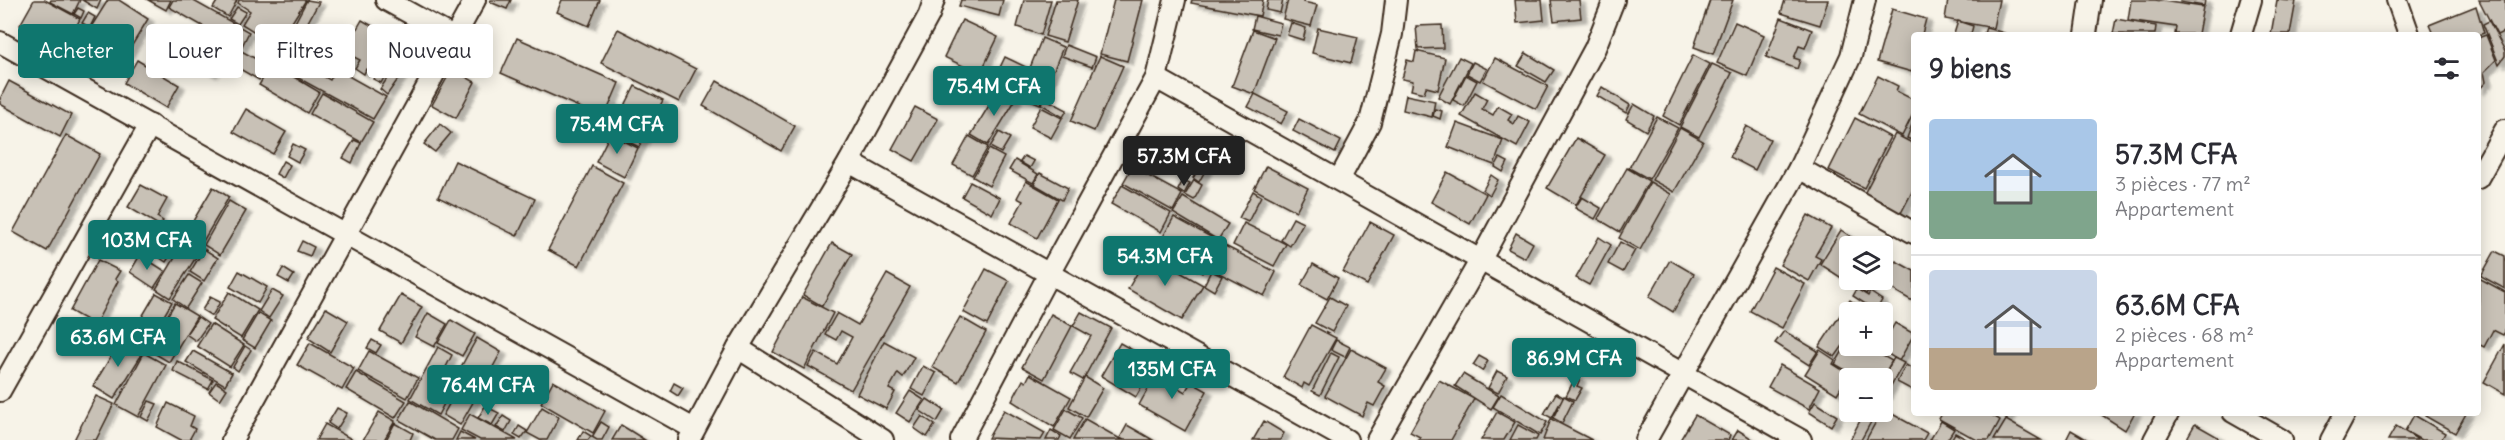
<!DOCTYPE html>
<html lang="fr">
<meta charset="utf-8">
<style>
:root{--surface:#fff;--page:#f7f7f7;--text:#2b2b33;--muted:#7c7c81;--line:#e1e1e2;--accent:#0f766e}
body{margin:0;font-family:Delius,sans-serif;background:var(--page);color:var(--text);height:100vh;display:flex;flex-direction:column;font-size:22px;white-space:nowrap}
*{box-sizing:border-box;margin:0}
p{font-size:20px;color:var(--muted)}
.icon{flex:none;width:33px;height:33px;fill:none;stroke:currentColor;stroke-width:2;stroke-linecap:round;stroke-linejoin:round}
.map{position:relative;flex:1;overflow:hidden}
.side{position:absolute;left:1911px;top:32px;width:570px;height:384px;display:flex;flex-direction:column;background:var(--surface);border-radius:6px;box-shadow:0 3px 15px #0003}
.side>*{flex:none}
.hud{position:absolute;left:18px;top:24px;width:570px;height:54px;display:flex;gap:12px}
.buttons{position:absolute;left:1839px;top:236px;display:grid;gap:12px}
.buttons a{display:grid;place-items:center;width:54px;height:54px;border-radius:6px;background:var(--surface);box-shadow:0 3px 15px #0003;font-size:30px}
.price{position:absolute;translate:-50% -51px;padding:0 14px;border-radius:6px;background:var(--accent);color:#fff;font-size:20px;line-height:39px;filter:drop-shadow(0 2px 3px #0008)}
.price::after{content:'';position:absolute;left:50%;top:36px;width:18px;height:14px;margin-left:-9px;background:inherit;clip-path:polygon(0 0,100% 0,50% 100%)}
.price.active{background:#222;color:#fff}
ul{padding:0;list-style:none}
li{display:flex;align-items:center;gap:18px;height:150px;padding:0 18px}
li+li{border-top:2px solid var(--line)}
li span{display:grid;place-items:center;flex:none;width:168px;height:120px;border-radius:6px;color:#555}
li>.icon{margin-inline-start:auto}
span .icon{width:72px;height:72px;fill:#fffc;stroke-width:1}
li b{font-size:26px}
h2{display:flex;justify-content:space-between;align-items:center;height:72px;padding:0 18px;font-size:26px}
.tag{padding:0 21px;border-radius:6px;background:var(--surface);box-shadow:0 3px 15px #0003;font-size:21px;line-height:54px}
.tag.active{background:var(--accent);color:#fff}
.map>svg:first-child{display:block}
.building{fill:#c8c1b6;stroke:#3b2a1e;stroke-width:1.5;filter:url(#shadow)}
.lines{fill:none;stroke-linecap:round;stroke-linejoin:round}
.minor-casing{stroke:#3b2a1e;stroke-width:24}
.minor{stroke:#f7f3e8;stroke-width:20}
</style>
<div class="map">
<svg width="2505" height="440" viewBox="0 0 2505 440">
<defs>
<filter id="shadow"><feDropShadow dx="6" dy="3.5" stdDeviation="1.5" flood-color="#0004"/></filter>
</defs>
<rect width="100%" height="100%" fill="#f7f3e8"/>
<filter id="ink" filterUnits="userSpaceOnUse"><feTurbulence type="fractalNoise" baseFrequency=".0167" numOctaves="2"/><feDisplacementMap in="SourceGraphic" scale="12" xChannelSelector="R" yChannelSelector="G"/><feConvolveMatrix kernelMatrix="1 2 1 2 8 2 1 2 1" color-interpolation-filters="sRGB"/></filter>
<g filter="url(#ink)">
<!-- building -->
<g class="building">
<polygon points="34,0 45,0 80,19 62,53 53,48 55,43 20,25"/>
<polygon points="51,0 80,0 73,14 50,2"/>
<polygon points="82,0 101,0 97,9"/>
<polygon points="108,0 119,0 148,19 122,62 84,38"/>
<polygon points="148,0 171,0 166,10"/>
<polygon points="173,0 192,0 249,32 241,48 169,7"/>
<polygon points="218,0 237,0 228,17 213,8"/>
<polygon points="239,0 306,0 277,46 242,24 250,11 238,3"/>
<polygon points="307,0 319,2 289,56 280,51"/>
<polygon points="491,0 511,0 507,9 490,2"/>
<polygon points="562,0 600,0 589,26 557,12"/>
<polygon points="961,0 1003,0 999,16 959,6"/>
<polygon points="1024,0 1051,0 1041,35 1017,27"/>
<polygon points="1056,0 1078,0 1065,42 1045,36"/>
<polygon points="1114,0 1143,0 1127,61 1100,54"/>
<polygon points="1192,0 1263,0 1260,16 1191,3"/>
<polygon points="1268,0 1283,0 1280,13 1266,10"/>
<polygon points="1288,0 1304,0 1303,2 1317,5 1311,26 1283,19"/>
<polygon points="1515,0 1542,0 1544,20 1517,23"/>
<polygon points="1551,0 1579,0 1581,18 1554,21"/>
<polygon points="1710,0 1733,0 1713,54 1694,47"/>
<polygon points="1785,0 1828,0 1820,25 1781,13"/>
<polygon points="1948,0 1999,0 1993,28 1945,19"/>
<polygon points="2131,0 2155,0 2203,7 2198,34 2175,34 2176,27 2128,20"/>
<polygon points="2181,0 2205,0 2204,6 2180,2"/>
<polygon points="2277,0 2296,1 2290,34 2271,34"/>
<polygon points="2479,0 2505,0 2505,31 2497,35"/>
<polygon points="2476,6 2484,33 2478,35 2433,34 2429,25"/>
<polygon points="237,7 246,12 238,24 229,19"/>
<polygon points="78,8 84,11 81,18 74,14"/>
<polygon points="1892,9 1926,19 1922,34 1914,34 1914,63 1912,72 1877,62"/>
<polygon points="88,13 95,17 90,27 82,23"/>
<polygon points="1255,16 1281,23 1278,35 1252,29"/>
<polygon points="1781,18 1812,30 1805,48 1799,46 1794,58 1800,60 1797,69 1766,57"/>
<polygon points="2116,19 2156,26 2155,34 2113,34"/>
<polygon points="362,20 376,28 374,32 384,38 387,35 403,44 381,83 373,79 376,75 366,69 364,74 355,68 360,60 354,57 344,72 335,67"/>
<polygon points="962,20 998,37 980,74 944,57"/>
<polygon points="1958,21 1973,26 1971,34 1954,34"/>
<polygon points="2489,21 2505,51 2505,56 2499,64 2483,24"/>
<polygon points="1735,22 1764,35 1747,76 1717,63"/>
<polygon points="1291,23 1306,28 1303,40 1287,35"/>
<polygon points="82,25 88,29 73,56 66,53"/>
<polygon points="1442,25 1443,48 1418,49 1416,26"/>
<polygon points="1318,28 1358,37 1351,63 1312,53"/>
<polygon points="1986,28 2004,33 2003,34 1984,33"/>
<polygon points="618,29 696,69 679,102 601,63"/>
<polygon points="1253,30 1275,38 1254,94 1232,86"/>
<polygon points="2486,35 2496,60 2484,72 2486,82 2478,91 2478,38"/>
<polygon points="218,38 267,65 259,80 210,52"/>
<polygon points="517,38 619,83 604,118 501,73"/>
<polygon points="1042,38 1063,47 1040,104 1019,95"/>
<polygon points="1066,45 1096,57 1092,67 1062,56"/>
<polygon points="278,51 330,80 336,69 386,97 373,119 271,63"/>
<polygon points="1416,51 1445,58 1438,90 1426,87 1424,93 1411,90 1413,81 1402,79 1407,60 1414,62"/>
<polygon points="1526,53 1554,70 1546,82 1518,66"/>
<polygon points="210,55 218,60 211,74 202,69"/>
<polygon points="1693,55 1710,64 1679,125 1663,116"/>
<polygon points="1100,56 1123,66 1094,131 1071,121"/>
<polygon points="1005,57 1028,68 1017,91 994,80"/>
<polygon points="1459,57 1471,63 1450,104 1438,97"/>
<polygon points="1495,58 1548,86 1536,109 1483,81"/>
<polygon points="137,60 179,85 166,108 124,83"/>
<polygon points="1473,62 1487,69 1480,81 1467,74"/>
<polygon points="272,64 319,92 307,113 259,85"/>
<polygon points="1712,64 1732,73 1699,137 1680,127"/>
<polygon points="452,69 475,82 456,118 432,105"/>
<polygon points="393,70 401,75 387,95 380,89"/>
<polygon points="1466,75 1477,81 1464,106 1453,100"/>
<polygon points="1878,76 1898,86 1896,91 1914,100 1914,112 1902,136 1859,114"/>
<polygon points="9,81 71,115 60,137 0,104 0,99"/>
<polygon points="717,81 795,126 781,151 703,106"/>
<polygon points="635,86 663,100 639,147 611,133"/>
<polygon points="1602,87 1630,105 1626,113 1597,96"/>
<polygon points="999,89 1016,99 988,145 971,135"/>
<polygon points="1475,92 1487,99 1482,109 1493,115 1498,106 1512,114 1508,120 1514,124 1518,116 1530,122 1517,147 1461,116"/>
<polygon points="322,93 373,122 361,142 310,114"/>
<polygon points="1255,94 1288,111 1281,124 1248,107"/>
<polygon points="1406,95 1435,101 1432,117 1403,110"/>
<polygon points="1044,98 1067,110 1063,117 1041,104"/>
<polygon points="1634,104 1654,116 1646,131 1626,119"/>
<polygon points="915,107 938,119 914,161 892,149"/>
<polygon points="1041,107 1062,118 1051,138 1030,127"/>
<polygon points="246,109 286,132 273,154 233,132"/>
<polygon points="1435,109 1442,111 1440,119 1433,116"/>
<polygon points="1657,117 1678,128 1649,179 1629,168"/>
<polygon points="1855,118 1890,137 1864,188 1829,170"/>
<polygon points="1299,119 1341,141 1335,153 1293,131"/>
<polygon points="1914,119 1914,141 1907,138"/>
<polygon points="1457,123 1503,140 1494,165 1448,147"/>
<polygon points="440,124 451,133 435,152 424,144"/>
<polygon points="1746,126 1770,139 1755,170 1730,157"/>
<polygon points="1680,128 1703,141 1674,192 1652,180"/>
<polygon points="999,132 1010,138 1001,153 990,147"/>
<polygon points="610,134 638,148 624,177 596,162"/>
<polygon points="1895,134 1914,144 1914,188 1900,215 1863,196"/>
<polygon points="66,135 100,154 47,251 13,232"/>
<polygon points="969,136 988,147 972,175 953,165"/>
<polygon points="1576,138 1605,155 1576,205 1547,188"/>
<polygon points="354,140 361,143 352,163 343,158"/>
<polygon points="293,144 305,150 298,162 287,156"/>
<polygon points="989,149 1004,157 989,186 973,177"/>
<polygon points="1024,156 1034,161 1030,168 1020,162"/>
<polygon points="1500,158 1508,162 1503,172 1495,167"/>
<polygon points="1015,160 1038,174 1033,183 1009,170"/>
<polygon points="283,161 290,165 283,178 276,174"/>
<polygon points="455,161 535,199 517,236 438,197"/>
<polygon points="592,166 623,183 579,266 548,250"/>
<polygon points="1200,166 1206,169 1199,182 1193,178"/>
<polygon points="1266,166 1308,188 1296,211 1254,189"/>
<polygon points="1132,167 1182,194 1173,211 1123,183"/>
<polygon points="1627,168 1649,181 1620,232 1598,219"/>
<polygon points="1447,172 1486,194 1470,224 1431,202"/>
<polygon points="1040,173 1068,188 1062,200 1034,184"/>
<polygon points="1491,175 1498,180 1490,195 1483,190"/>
<polygon points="1183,180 1190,183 1184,194 1178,190"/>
<polygon points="1194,180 1202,185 1194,200 1185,195"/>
<polygon points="1026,181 1058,199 1037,238 1011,223 1023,201 1017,198"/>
<polygon points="970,182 1000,198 992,214 962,197"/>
<polygon points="1650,182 1671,194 1640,250 1619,238"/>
<polygon points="141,185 167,199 157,217 163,221 160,226 128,207"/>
<polygon points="1122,185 1171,213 1161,232 1111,204"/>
<polygon points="213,187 229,197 199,248 183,238"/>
<polygon points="1253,191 1261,196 1248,222 1239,218"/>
<polygon points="1183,197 1228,224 1218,240 1173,213"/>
<polygon points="1582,197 1601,208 1595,219 1575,208"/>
<polygon points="229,201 246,211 220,255 204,245"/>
<polygon points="1808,215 1831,228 1815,256 1821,259 1809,281 1780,265"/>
<polygon points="1174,217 1220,242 1202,273 1188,265 1191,259 1177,252 1175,255 1158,246"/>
<polygon points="1293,218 1303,223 1290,246 1281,240"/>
<polygon points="1370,222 1394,235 1367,285 1343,272"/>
<polygon points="1244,223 1286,244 1274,266 1233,245"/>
<polygon points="1841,230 1860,243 1857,246 1850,246 1850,279 1876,279 1866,294 1820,264"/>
<polygon points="1516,233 1533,243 1525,258 1508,249"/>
<polygon points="1599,237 1611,245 1589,285 1576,278"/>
<polygon points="185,241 200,251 170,298 156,289"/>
<polygon points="302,241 314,247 310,256 297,251"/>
<polygon points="166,242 175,248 166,262 157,256"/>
<polygon points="1620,242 1635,250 1623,272 1608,264"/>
<polygon points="832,243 852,254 822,306 803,295"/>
<polygon points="1225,246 1276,272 1264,296 1213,270"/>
<polygon points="204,249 218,258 204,281 190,272"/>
<polygon points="2495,251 2505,256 2505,289 2481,276"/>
<polygon points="1148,254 1203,285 1182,320 1128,289"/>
<polygon points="140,255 165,271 154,288 130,272"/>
<polygon points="98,260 120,271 115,279 118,281 95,325 70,311"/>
<polygon points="1670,260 1694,274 1673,312 1649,297"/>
<polygon points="1896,261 1914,271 1914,302 1883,284"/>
<polygon points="1313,264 1338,278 1327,299 1301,285"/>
<polygon points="1773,267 1805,284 1782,328 1750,311"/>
<polygon points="283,268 294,275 289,283 278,277"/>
<polygon points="986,269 1009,281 987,325 963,312"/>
<polygon points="239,271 267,287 258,303 230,287"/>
<polygon points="1211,271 1222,276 1214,291 1204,285"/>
<polygon points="887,274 910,287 851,390 808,366 816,352 837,364 852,337 841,331 836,340 825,334 837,313 858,325"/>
<polygon points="189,275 202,283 186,308 173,299"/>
<polygon points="2479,278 2505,292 2505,332 2503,335 2493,330 2484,347 2478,344"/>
<polygon points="1857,289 1868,296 1870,292 1882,300 1876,311 1853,296"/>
<polygon points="272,290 283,296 269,318 259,311"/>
<polygon points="229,292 258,310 241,338 212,320"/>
<polygon points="156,293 172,302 145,348 129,339"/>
<polygon points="401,295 422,307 401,343 380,331"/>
<polygon points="210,297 220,302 212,316 202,310"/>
<polygon points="802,297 833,313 804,369 773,352"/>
<polygon points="1330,297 1346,306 1332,332 1315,323"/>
<polygon points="1850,300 1866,311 1850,312 1850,336 1835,357 1819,347"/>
<polygon points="175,303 197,316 169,362 147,349"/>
<polygon points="326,308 348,321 330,352 308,338"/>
<polygon points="1081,312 1111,328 1083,380 1070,373 1091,336 1073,326"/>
<polygon points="258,313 271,321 255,348 242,340"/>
<polygon points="428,313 447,324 434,347 415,337"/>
<polygon points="1051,314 1072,326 1044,379 1022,367"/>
<polygon points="198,317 208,324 196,341 186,334"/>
<polygon points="960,317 986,332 958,382 932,367"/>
<polygon points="451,320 475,334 462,356 438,343"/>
<polygon points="1895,323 1914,334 1899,361 1880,349"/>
<polygon points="211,324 244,345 230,367 197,346"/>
<polygon points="1311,325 1336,338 1309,386 1304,383 1302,388 1283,377"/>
<polygon points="1784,331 1818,351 1809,365 1775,343"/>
<polygon points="122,338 144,351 114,399 93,386"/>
<polygon points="477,338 501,352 482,387 457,374"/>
<polygon points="1850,339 1850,345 1864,345 1892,361 1882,378 1859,378 1835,364"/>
<polygon points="372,340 381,345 376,353 367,348"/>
<polygon points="1336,340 1350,347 1345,357 1331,350"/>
<polygon points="884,341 914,357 903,377 898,373 889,389 895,392 886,409 857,394"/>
<polygon points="310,343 354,368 342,390 297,365"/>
<polygon points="1120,343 1138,353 1134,360 1151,370 1136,397 1101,376"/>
<polygon points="2505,344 2505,394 2484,382"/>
<polygon points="245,346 251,350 238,371 233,367"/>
<polygon points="438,347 452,355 442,375 455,383 438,415 410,399"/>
<polygon points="1351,349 1386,368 1378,382 1385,386 1374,406 1368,403 1362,416 1325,396"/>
<polygon points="1820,350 1835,360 1833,364 1849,374 1837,394 1805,374"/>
<polygon points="193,351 232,373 225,385 186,362"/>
<polygon points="369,351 418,378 407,398 358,371"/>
<polygon points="144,353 166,365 138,417 116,405"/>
<polygon points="1331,353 1339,357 1320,395 1312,391"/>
<polygon points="1479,356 1488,361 1482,371 1473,365"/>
<polygon points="1894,358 1904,363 1882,401 1882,379"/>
<polygon points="177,361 213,380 208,389 173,371"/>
<polygon points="1780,365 1820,388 1809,409 1768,387"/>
<polygon points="1906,365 1914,370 1914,391 1897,382"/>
<polygon points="923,366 936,373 924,396 911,389"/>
<polygon points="1161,366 1175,374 1170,383 1185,392 1191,382 1207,391 1185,431 1139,405"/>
<polygon points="1497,371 1507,376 1498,393 1488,388"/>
<polygon points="356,372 406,401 395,418 346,389"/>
<polygon points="1030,374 1071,397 1054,427 1012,401 1023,380 1026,382"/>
<polygon points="1463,374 1499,396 1491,409 1455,386"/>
<polygon points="1576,376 1580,379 1577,386 1582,388 1575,400 1566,396"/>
<polygon points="1085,377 1103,388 1086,417 1069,407"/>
<polygon points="463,380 480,390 460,425 443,415"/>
<polygon points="1439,380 1474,399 1451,440 1418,440 1420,437 1410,432"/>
<polygon points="553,381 605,411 593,433 541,403"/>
<polygon points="216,382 227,389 220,400 209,392"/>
<polygon points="674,383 683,388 678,396 670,391"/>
<polygon points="910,391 924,400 910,422 896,413"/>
<polygon points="1556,393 1563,397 1552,418 1544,414"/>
<polygon points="1501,394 1547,422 1540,435 1493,407"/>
<polygon points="96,396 114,404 96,440 74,440"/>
<polygon points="1564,396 1573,401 1562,423 1553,418"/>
<polygon points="927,399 944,410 937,422 919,410"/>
<polygon points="149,401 157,404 148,421 141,417"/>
<polygon points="410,401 458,429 452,440 435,440 399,420"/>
<polygon points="1815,402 1837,416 1831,426 1809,412"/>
<polygon points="168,403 194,416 190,426 195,429 189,440 181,440 157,427"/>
<polygon points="485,406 499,413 492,425 478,418"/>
<polygon points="542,407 559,417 547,440 540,440 527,433"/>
<polygon points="337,408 347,413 337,429 328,423"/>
<polygon points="1066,409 1082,418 1070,439 1054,430"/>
<polygon points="1883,409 1927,433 1923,440 1866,440"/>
<polygon points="1004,410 1045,433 1041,440 988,438"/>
<polygon points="1865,411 1877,411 1861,440 1850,440"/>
<polygon points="379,412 395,421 384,440 363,440"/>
<polygon points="1497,412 1515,422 1504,440 1481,440"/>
<polygon points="1943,412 1987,412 2000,420 1989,440 1977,440 1939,419"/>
<polygon points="1994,412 2011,412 2007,419"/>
<polygon points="2097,412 2135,412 2125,430"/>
<polygon points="2427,412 2467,412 2455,433 2425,416"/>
<polygon points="470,414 517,440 480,440 461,430"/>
<polygon points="1695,415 1730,435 1728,440 1680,440"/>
<polygon points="2414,415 2445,433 2441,440 2421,440 2405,431"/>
<polygon points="503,416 511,421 505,432 496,427"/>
<polygon points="922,416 935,425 927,437 914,428"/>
<polygon points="1085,419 1122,440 1073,440"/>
<polygon points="1551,419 1592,440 1543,440"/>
<polygon points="2006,420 2041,440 1994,440"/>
<polygon points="1264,421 1284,433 1280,440 1253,440"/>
<polygon points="1941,421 1954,429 1947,440 1930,440"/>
<polygon points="601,422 609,427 602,440 597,440 592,437"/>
<polygon points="395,423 413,433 410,440 386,440"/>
<polygon points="325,424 353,440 316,440"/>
<polygon points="2195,424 2218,437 2217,440 2186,440"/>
<polygon points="621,425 645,440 612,440"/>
<polygon points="1127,425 1153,440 1124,440 1120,438"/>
<polygon points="1518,425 1538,436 1536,440 1510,440"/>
<polygon points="519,426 527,431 521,439 514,435"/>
<polygon points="2396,426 2417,439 2417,440 2388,440"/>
<polygon points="1051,430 1061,436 1059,440 1046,440"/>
<polygon points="1738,430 1754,440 1732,440"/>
<polygon points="2071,430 2088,440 2066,440"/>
<polygon points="583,431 591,436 588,440 578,440"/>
<polygon points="460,432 475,440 456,440"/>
<polygon points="1955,433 1968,440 1951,440"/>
</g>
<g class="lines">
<defs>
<g id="minor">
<polyline points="386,0 453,37"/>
<polyline points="2397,0 2409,34"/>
<polyline points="2086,34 2091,0"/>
<polyline points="2241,34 2251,0"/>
<polyline points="0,42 694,429"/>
<polyline points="1156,78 1801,440"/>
<polyline points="849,162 1347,440"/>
<polyline points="1799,168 1914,233"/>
<polyline points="2478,178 2505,130"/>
<polyline points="1339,180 1370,122 1392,34 1396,0"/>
<polyline points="738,348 883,440"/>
<polyline points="0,391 150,125"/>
<polyline points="2233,412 2282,440"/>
<polyline points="232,440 475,0"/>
<polyline points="689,440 738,348 849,162 929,15 934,0"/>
<polyline points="961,440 1049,274 1156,78 1175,0"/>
<polyline points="1377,440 1480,261 1595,48 1614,0"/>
<polyline points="1646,440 1799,168 1851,56 1865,0"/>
<polyline points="2154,440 2169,412"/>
<polyline points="2331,440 2346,412"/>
</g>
</defs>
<!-- minor casing -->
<use href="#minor" class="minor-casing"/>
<!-- minor -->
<use href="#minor" class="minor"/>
</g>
</g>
</svg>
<div class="buttons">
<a><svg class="icon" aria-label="layers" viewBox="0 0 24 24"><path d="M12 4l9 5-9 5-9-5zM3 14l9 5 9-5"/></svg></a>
<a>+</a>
<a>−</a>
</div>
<b class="price" style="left:994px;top:117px">75.4M CFA</b>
<b class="price" style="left:617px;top:155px">75.4M CFA</b>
<b class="price active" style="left:1184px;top:187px">57.3M CFA</b>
<b class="price" style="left:147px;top:271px">103M CFA</b>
<b class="price" style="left:1165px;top:287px">54.3M CFA</b>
<b class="price" style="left:118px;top:368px">63.6M CFA</b>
<b class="price" style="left:1574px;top:389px">86.9M CFA</b>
<b class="price" style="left:1172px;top:400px">135M CFA</b>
<b class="price" style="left:488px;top:416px">76.4M CFA</b>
<div class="hud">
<a class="tag active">Acheter</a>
<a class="tag">Louer</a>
<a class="tag">Filtres</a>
<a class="tag">Nouveau</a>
</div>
<section class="side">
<h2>9 biens<svg class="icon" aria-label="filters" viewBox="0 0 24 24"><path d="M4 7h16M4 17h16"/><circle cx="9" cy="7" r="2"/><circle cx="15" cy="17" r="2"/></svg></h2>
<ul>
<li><span style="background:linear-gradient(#a9c7e8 60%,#7fa58c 0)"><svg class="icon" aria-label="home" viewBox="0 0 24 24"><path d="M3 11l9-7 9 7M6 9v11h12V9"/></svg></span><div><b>57.3M CFA</b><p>3 pièces · 77 m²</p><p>Appartement</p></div></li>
<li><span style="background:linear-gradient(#c9d6e8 65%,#b9a48a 0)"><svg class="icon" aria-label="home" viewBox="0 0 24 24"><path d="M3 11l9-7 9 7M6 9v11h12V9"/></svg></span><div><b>63.6M CFA</b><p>2 pièces · 68 m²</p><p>Appartement</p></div></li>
</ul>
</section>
</div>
